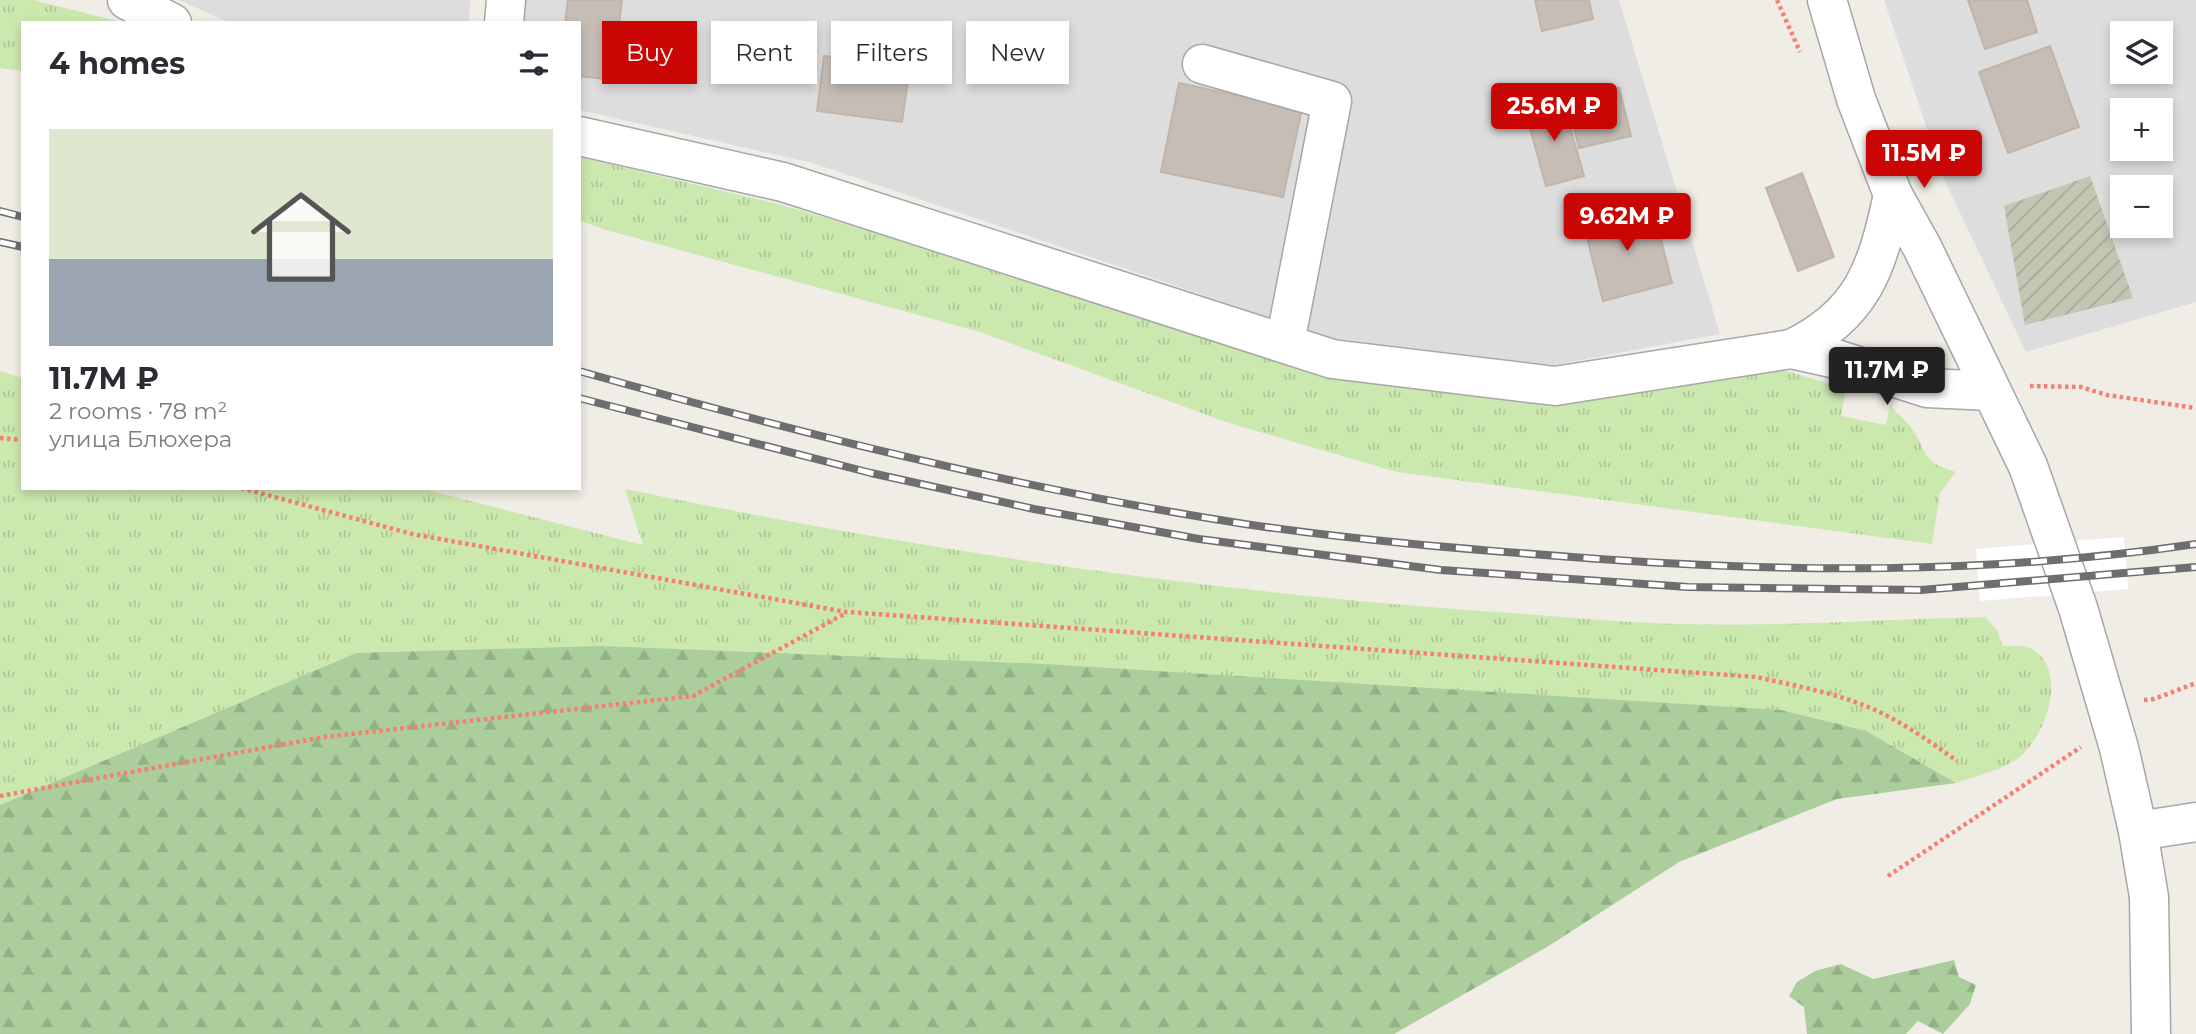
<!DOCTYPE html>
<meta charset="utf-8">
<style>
:root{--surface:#fff;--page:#f2f2f3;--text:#2b2b33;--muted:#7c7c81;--line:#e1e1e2;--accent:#ca0605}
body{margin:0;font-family:Montserrat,sans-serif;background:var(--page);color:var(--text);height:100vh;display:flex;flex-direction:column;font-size:26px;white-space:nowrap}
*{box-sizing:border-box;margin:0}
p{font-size:23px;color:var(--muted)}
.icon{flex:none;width:38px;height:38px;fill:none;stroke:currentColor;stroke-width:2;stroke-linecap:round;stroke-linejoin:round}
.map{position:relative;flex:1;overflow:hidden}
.details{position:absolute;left:21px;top:21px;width:560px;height:469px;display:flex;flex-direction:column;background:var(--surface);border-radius:0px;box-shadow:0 4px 10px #0003}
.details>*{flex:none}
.top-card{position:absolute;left:602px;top:21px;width:665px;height:63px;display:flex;gap:14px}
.controls{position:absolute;left:2110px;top:21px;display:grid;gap:14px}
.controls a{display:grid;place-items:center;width:63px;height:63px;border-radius:0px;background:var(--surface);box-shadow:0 4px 10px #0003;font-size:35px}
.price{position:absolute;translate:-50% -60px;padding:0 16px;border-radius:7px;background:var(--accent);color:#fff;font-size:23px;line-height:46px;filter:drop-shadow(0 2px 4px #0008)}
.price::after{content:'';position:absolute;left:50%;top:42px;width:21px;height:16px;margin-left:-10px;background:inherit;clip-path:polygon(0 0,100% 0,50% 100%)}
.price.on{background:#222;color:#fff}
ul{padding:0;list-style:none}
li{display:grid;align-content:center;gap:14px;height:371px;padding:0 28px}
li+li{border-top:2px solid var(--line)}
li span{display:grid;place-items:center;height:217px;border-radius:0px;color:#555}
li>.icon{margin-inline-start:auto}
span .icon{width:126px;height:126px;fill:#fffc;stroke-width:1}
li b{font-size:30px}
h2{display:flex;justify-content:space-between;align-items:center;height:84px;padding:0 28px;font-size:30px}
.pill{padding:0 24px;border-radius:0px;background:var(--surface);box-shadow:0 4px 10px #0003;font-size:24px;line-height:63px}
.pill.on{background:var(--accent);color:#fff}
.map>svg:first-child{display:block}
.residential{fill:#dedddd;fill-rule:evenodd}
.construction{fill:url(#construction-furrows)}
.grass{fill:url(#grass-tufts)}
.forest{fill:url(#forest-firs)}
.pier{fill:#fff}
.building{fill:#c5bdb6;stroke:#c1b4a9;stroke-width:2}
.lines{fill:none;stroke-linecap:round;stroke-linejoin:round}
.minor-casing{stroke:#a7a7a7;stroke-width:41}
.path{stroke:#f67f71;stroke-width:4.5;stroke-dasharray:3.5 3.5;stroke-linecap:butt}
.minor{stroke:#fff;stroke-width:38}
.rail-casing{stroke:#6e6e6e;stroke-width:8}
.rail{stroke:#fff;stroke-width:5;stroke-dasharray:16;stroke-linecap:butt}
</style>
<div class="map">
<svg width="2196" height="1034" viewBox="0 0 2196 1034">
<defs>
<pattern id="construction-furrows" width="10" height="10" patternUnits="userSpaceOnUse" patternTransform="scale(1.75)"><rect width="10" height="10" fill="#c4c5b2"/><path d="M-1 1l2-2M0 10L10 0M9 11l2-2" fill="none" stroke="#a8a999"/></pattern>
<pattern id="grass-tufts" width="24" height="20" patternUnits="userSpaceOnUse" patternTransform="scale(1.75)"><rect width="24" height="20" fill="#cbe8ae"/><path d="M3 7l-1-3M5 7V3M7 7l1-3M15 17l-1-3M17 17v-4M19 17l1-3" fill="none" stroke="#aec795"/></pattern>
<pattern id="forest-firs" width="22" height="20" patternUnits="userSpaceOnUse" patternTransform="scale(1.75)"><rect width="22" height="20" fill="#abce9c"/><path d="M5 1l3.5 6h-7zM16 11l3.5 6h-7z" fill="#93b186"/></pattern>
</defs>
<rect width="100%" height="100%" fill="#f0ede6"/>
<!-- residential -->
<g class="residential">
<polygon points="179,0 470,0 469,23 230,23"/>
<polygon points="523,0 1619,0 1720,334 1554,365 1330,338 813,163 579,110 579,23 522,23"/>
<path d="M1884 0H2196V302L2026 352 1943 177ZM2123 33H2161V72H2123ZM2123 110H2161V149H2123ZM2123 187H2161V226H2123Z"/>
</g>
<!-- construction -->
<polygon class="construction" points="2090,176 2133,298 2025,325 2004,206"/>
<!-- grass -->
<g class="grass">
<polygon points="0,0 33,0 125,23 23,23 23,71 0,68"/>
<path d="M579 157 782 205 1332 368H1777L1846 389 1841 416 1886 425 1890 405C1896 412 1904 419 1910 426 1929 451 1918 461 1956 472L1940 493 1932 544 1397 472 1229 423 977 331 603 229 579 220Z"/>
<path d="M0 371 23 378V488H419L643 545 625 489C917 550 1213 593 1510 613 1568 617 1625 623 1682 624 1783 627 1884 619 1985 617L1997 630 2003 646C2011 646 2023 645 2030 648 2071 668 2045 740 2017 759 2000 771 1975 776 1956 783L1866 731 356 653 0 805Z"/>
</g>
<!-- forest -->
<g class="forest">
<polygon points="602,646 1045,664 1781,710 1866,731 1956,783 1837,799 1679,862 1547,947 1394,1034 0,1034 0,805 356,653"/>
<polygon points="1954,960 1959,977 1976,985 1970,1004 1943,1034 1918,1021 1906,1034 1807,1034 1804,1007 1789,996 1797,982 1815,971 1841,964 1873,979"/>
</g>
<!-- pier -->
<polygon class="pier" points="2124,537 2128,589 1980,601 1976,549"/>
<!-- building -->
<g class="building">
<polygon points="568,0 622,0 612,80 579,76 579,23 565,23"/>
<polygon points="1535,0 1589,0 1593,19 1542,31"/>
<polygon points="1968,0 2027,0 2037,32 1985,49"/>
<polygon points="2050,46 2079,127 2008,153 1979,72"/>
<polygon points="824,56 910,67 902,122 817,111"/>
<polygon points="1179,83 1302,109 1283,197 1161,172"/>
<polygon points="1619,88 1631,136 1579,148 1567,101"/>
<polygon points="1562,99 1584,176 1546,186 1525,110"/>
<polygon points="1802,173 1834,257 1798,271 1766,188"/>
<polygon points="1652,205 1672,283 1603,301 1583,222"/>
</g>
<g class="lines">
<defs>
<g id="minor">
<polyline points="127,0 172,23"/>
<polyline points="1827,0 1856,99 1893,195 1922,247 2028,466 2078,608 2119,748 2138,831 2149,897 2151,1034"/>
<polyline points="504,23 506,0"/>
<polyline points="1202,64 1332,101 1285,343"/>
<path d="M579 136 783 182 1332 359 1555 386 1791 349C1863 315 1877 268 1893 195"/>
<polyline points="1791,349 1836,359 1927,388 1991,391"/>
<polyline points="2138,831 2196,822"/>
</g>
</defs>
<!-- minor casing -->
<use href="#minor" class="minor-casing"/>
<!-- path -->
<g class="path">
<polyline points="1777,0 1800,52"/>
<polyline points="2030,386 2081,387 2107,395 2196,408"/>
<polyline points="0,438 23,440"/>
<path d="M241 488 412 534 846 612 1757 677C1794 686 1833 692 1868 707 1900 720 1929 741 1957 761"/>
<polyline points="2144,700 2154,699 2196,683"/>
<polyline points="0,796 324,737 693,696 846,613"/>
<polyline points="1888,876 2081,747"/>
</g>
<!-- minor -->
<use href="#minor" class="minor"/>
<defs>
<g id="rail">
<polyline points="0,211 23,217"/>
<polyline points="0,242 23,247"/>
<path d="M579 371C799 433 1019 489 1245 524 1353 540 1463 549 1572 557 1784 573 1986 575 2196 544"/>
<polyline points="579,398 871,473 1034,509 1199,539 1441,570 1688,587 1921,590 2196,567"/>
</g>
</defs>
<!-- rail casing -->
<use href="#rail" class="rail-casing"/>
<!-- rail -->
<use href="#rail" class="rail"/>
</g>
</svg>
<div class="controls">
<a><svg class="icon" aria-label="layers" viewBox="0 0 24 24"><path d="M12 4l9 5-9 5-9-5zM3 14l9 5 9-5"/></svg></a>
<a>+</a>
<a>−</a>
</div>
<b class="price" style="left:1554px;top:143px">25.6M ₽</b>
<b class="price" style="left:1924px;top:190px">11.5M ₽</b>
<b class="price" style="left:1627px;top:253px">9.62M ₽</b>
<b class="price on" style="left:1887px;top:407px">11.7M ₽</b>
<div class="top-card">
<a class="pill on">Buy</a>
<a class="pill">Rent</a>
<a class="pill">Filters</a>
<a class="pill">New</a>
</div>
<section class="details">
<h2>4 homes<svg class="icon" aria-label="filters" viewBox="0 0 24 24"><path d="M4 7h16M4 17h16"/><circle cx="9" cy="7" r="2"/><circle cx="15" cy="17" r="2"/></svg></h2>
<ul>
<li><span style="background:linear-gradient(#dfe7d0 60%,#9aa5b1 0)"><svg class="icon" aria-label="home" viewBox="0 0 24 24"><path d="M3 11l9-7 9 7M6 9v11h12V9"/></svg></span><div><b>11.7M ₽</b><p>2 rooms · 78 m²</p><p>улица Блюхера</p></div></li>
</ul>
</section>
</div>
